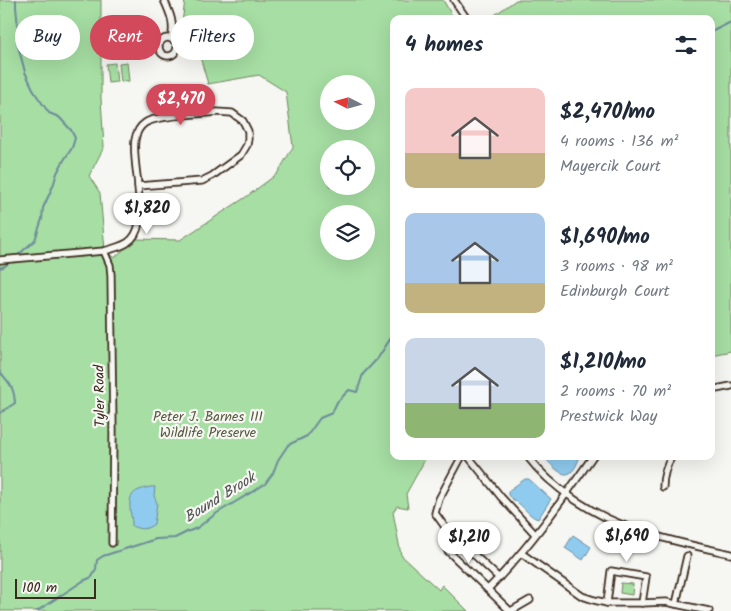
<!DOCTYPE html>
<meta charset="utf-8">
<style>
:root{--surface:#fff;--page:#f6f6f7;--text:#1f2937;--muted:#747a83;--accent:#d1495b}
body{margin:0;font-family:Kalam,sans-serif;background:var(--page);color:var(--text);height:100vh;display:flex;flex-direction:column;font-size:19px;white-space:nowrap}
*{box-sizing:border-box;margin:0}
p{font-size:16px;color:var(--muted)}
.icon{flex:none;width:28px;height:28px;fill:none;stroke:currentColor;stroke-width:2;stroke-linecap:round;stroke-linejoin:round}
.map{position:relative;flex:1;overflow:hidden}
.drawer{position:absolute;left:390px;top:15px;width:325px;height:445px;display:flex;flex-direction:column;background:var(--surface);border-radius:10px;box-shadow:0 5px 20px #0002}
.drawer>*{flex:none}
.top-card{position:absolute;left:15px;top:15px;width:300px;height:45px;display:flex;gap:10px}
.needle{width:32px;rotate:276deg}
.tools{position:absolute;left:320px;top:75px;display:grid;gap:10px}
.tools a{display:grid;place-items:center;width:55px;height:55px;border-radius:50%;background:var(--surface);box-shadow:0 5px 20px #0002;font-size:25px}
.scale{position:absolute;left:15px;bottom:12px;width:81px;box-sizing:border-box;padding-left:5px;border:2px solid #3b2a1e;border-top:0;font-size:14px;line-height:18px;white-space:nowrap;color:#3b2a1e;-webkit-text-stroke:4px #f6f6f2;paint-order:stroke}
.price{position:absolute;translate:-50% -42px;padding:0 11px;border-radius:18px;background:#fff;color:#222;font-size:16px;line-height:32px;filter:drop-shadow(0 1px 2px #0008)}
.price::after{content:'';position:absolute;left:50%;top:30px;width:15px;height:11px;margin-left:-8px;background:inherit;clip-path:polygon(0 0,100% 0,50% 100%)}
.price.selected{background:var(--accent);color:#fff}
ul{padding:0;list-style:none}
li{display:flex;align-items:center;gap:15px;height:125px;padding:0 15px}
li span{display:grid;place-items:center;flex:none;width:140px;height:100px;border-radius:10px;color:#555}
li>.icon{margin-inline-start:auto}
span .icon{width:60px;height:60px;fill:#fffc;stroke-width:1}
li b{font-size:21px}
h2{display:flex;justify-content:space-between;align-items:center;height:60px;padding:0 15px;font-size:21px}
.chip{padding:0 18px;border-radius:22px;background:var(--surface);box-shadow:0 5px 20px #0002;font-size:18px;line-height:45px}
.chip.selected{background:var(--accent);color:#fff}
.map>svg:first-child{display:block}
.green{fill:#a6dea3;stroke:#708460;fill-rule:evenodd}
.water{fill:#8fcbef;stroke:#6d8b9b}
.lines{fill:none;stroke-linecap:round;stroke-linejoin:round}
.stream{stroke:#6d8b9b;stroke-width:2}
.minor-casing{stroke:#3b2a1e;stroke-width:9}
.minor{stroke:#f6f6f2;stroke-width:5.5}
.labels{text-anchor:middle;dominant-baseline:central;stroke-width:4.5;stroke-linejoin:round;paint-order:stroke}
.street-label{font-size:14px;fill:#3b2a1e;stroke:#f6f6f2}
.park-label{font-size:14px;fill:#56573f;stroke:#f6f6f2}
.water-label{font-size:15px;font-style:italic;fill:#505252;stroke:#f6f6f2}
</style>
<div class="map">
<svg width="731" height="611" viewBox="0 0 731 611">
<rect width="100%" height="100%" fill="#f6f6f2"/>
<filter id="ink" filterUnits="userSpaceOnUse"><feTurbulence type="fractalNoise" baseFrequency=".02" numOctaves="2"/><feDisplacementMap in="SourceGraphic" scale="10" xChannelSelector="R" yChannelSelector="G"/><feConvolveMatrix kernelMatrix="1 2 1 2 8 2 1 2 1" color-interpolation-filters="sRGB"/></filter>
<g filter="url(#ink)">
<!-- green -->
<g class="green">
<path d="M0 0H101V99L104 147 89 176 100 193 105 250 114 258 136 239 180 240 246 197 277 174 293 147 286 92 259 75 208 84 198 50 181 31 185 0H443L454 19H394V456H427L406 494 408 508 397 506 393 512 401 555 439 590 442 585 468 611H0ZM329 84H366V121H329ZM329 149H366V186H329ZM329 214H366V251H329Z"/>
<polygon points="516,0 731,0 731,351 711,355 711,19 489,19"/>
<polygon points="127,62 129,81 121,82 119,63"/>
<polygon points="115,63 117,82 108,83 106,64"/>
<polygon points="621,583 633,584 632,595 620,593"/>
</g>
<!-- water -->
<g class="water">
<path d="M543 456H580C570 487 558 472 543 456Z"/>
<path d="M525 479H529L551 499 538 519C530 517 525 508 518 503 514 500 511 499 508 495V491Z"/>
<path d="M150 487H155L154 496 157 503 154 524C146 530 141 530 132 526 133 516 123 496 139 490 142 489 146 488 150 487Z"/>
<polygon points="573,535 591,547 583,560 565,548"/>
</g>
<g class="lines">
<!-- stream -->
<g class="stream">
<polyline points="711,32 731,22"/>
<polyline points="16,257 35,240 42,219 43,208 53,186 57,173 64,160 72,148 75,138 71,130 59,117 49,113 35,93 25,72 17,42 18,27 16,7 16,0"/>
<polyline points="0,268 5,266 12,260"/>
<path d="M0 372C10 384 14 387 15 403L0 413"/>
<polyline points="37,611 83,581 92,577 96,569 97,560 103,556 156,539 175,538 187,532 197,528 217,513 265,484 273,473 278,460 288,445 307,436 320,418 332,413 337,402 349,390 357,392 363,374 378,358 394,333"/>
</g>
<defs>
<g id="minor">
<path d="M164 0C170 13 175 24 171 39"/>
<polyline points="454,0 467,19"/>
<circle cx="168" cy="47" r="9"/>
<path d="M217 112 232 113 243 121 248 131V139L247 145 241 155 212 176 202 181 138 186C137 172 133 153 135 140 136 134 139 127 145 123 156 115 202 114 217 112Z"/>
<polyline points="104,251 110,265 111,275 113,431 112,543"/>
<path d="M0 260 104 251C112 249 120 247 127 243 145 232 139 204 138 186"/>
<polyline points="711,390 731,386"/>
<polyline points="462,456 439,499 435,513 445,527 453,535 448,551 510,611"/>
<polyline points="468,456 501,497 535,534"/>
<path d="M527 456C552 489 595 516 634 529 665 540 699 547 731 554"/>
<path d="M663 487C663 476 666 466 672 456"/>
<polyline points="453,535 499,578"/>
<polyline points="521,553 582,596 594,600 607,603 642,603 666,602 709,611"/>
<path d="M488 589C528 549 561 502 593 456"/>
<polyline points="607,603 611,571 646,577 642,603"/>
<polyline points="676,604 687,556"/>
<polyline points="511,611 530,600"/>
</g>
</defs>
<!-- minor casing -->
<use href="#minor" class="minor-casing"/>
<!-- minor -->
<use href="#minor" class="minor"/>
</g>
</g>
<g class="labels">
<!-- street labels -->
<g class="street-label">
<text transform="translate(100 396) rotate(-91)">Tyler Road</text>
</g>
<!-- park labels -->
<g class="park-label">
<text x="208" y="417">Peter J. Barnes III<tspan x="208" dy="16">Wildlife Preserve</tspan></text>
</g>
<!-- water labels -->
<g class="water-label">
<text transform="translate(220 498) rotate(-32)">Bound Brook</text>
</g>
</g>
</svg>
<div class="tools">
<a><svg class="needle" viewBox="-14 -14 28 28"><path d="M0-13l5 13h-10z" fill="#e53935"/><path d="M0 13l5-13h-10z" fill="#747a83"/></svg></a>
<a><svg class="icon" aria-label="locate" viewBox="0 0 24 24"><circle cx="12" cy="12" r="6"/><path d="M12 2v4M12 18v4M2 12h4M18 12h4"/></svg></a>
<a><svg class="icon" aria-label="layers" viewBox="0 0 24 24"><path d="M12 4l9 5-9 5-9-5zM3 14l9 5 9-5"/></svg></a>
</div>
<div class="scale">100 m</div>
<b class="price selected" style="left:181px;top:126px">$2,470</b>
<b class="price" style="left:147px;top:235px">$1,820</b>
<b class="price" style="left:627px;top:563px">$1,690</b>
<b class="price" style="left:469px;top:564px">$1,210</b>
<div class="top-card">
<a class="chip">Buy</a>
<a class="chip selected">Rent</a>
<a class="chip">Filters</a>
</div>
<section class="drawer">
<h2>4 homes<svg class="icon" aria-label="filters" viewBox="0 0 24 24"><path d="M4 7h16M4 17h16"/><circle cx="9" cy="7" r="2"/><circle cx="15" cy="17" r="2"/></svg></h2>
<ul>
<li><span style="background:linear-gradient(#f6c9c9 65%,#c2b280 0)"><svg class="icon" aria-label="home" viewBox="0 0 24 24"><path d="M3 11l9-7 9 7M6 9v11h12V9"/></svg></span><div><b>$2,470/mo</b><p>4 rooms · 136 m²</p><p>Mayercik Court</p></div></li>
<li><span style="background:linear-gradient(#a9c7e8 70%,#c2b280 0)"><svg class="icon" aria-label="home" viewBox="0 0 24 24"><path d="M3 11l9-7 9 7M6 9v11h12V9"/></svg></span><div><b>$1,690/mo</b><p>3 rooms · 98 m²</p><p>Edinburgh Court</p></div></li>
<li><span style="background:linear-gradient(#c9d6e8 65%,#8fb573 0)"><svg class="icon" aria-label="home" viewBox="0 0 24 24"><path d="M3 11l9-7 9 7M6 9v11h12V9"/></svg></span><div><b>$1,210/mo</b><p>2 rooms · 70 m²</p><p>Prestwick Way</p></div></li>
</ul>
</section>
</div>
